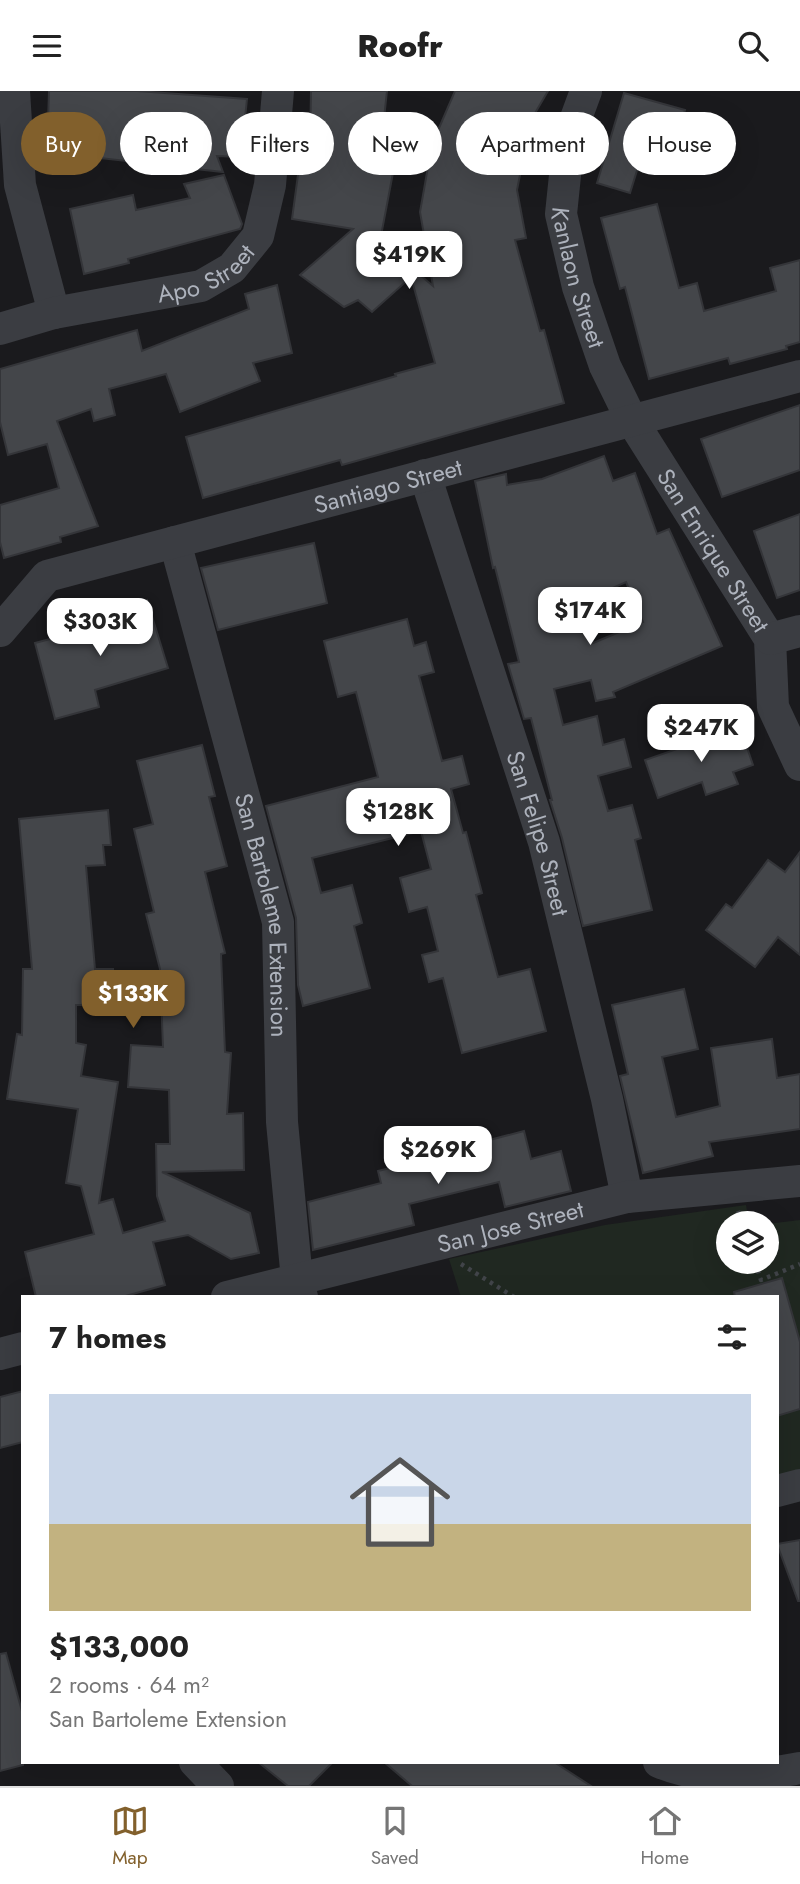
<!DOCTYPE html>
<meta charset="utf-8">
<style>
:root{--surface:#fff;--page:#f2f2f2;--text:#222;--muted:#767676;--line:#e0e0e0;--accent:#82602c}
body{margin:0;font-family:Jost,sans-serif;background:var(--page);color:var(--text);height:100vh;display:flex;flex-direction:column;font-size:26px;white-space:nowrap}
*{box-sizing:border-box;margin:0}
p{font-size:23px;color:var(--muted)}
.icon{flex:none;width:38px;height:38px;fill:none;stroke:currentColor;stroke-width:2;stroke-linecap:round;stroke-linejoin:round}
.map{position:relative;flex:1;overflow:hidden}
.drawer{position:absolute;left:21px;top:1204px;width:758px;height:469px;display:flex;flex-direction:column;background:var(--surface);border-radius:0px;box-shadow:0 7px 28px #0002}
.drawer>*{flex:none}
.hud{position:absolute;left:21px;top:21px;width:760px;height:63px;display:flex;gap:14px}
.buttons{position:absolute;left:716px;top:1120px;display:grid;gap:14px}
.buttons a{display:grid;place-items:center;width:63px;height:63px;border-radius:50%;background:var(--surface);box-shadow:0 7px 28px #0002;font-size:35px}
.price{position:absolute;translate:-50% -60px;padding:0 16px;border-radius:14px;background:#fff;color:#222;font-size:23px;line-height:46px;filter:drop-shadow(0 2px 4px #0008)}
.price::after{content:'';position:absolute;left:50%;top:42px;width:21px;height:16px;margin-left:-10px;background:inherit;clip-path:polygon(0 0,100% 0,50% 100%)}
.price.current{background:var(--accent);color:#fff}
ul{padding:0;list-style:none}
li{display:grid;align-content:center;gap:14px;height:371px;padding:0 28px}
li+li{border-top:2px solid var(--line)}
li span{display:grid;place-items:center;height:217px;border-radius:0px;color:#555}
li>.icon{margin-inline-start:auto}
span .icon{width:126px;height:126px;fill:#fffc;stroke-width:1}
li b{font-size:30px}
h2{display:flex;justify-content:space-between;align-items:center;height:84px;padding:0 28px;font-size:30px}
.tag{padding:0 24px;border-radius:32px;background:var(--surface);box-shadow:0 7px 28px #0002;font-size:24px;line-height:63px}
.tag.current{background:var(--accent);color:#fff}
header{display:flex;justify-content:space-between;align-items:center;height:91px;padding:0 28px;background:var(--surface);font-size:32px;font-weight:800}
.tab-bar{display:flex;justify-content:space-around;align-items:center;height:98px;border-top:2px solid var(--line);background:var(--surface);font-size:19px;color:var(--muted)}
.tab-bar a{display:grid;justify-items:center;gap:4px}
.tab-bar .current{color:var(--accent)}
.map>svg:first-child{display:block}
.green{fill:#202821}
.building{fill:#44464a;stroke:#343539;stroke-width:2;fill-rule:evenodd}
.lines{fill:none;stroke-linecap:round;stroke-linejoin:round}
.path{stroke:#414449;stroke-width:4.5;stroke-dasharray:3.5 5;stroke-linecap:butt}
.minor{stroke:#3b3d42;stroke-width:32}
.labels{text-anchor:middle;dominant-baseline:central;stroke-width:5;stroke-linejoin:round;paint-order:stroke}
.street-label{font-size:24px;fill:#adb2bc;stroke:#151518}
</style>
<header><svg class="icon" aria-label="menu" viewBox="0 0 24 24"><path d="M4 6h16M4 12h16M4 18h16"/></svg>Roofr<svg class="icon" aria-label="search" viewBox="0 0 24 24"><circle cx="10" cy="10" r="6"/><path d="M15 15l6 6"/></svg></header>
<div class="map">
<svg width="800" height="1695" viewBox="0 0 800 1695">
<rect width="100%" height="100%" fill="#1a1a1d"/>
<!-- green -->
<polygon class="green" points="746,1114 749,1132 728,1132 728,1171 766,1171 767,1133 800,1129 800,1382 777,1390 777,1206 461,1206 449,1168 605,1134"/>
<!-- building -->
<g class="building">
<polygon points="49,0 137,0 247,8 241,66 217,65 223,81 178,76 173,65 127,65 126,70 47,61"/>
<polygon points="311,0 387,0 380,64 396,66 380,150 433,195 420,121 435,36 439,37 455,0 548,0 517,53 526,54 517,99 526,147 515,149 540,240 544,239 564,312 342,374 340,369 203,407 186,346 396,285 395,283 435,272 411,186 372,221 358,209 344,216 300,184 353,138 292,128 302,54 310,55"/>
<polygon points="624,2 685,19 671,65 644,57 630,102 597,92"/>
<polygon points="224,84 242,133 240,138 128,168 129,172 84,183 70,118 133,104 136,119 190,107 184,93"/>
<polygon points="657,113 679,197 697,192 704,220 776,200 770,177 800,169 800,251 786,255 787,258 730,273 728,267 649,288 625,196 620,198 601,127"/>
<polygon points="277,194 292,262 253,272 260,290 180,321 166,283 109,298 115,324 94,330 91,318 57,330 98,435 60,446 61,451 4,467 0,451 0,414 59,397 47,353 8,364 0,331 0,278 137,239 142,260 249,218 245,203"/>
<polygon points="800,314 800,379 722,406 701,348"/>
<path d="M604 365 613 390 635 382 657 443 669 438 722 555 613 601 615 606 596 610 591 589 554 598 563 634 597 625 603 654 624 648 631 676 598 685 608 720 632 714 641 747 635 749 652 819 583 835 562 747 550 709H552L531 627 524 628 508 573 519 571 495 476 493 477 475 390 506 383 507 394 542 388ZM626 491 643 531 593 552 583 510Z"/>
<polygon points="800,423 800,499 777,507 754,440"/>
<polygon points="314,452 327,512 218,539 201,477"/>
<polygon points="147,509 168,577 95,599 99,616 55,628 35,552 95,536 92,526"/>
<polygon points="407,528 414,555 426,551 434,581 419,585 442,670 462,665 469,693 451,698 463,742 466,741 482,802 476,804 498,886 530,878 546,940 462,962 443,887 429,891 422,864 438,860 427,816 409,821 400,787 431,778 421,740 312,767 321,802 352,794 362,832 354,835 370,897 303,915 298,894 296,827 266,715 378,686 356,601 338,606 324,550"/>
<polygon points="740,636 753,674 733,681 738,693 706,704 702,691 658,707 645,669"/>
<polygon points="202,654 215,705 209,706 227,775 205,781 225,862 221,863 225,961 231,962 227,1023 243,1022 244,1079 162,1081 250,1122 259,1162 231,1168 188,1144 153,1151 165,1194 122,1206 36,1206 25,1161 94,1143 81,1095 66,1092 78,1018 7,1008 17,943 22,944 23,878 32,878 19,728 108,719 111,754 103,754 105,774 86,775 95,878 113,878 112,914 76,914 76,952 86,954 81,985 118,991 99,1112 113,1108 123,1142 165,1130 157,1105 156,1053 170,1053 169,999 128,996 131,954 163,956 160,878 146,823 154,821 134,738 153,733 137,670"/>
<polygon points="800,761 800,864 778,846 755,876 706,839 726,813 732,817 768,769 785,781"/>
<polygon points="684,898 698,958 662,966 676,1026 720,1015 711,957 772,948 777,987 800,983 800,1038 709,1051 713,1065 643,1082 620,985 628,983 612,914"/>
<polygon points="524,1040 531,1068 561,1060 571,1100 505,1116 499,1091 409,1113 414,1134 313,1159 308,1111 381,1092 378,1080 434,1066 431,1054 476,1043 478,1052"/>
<polygon points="782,1187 800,1251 800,1318 777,1325 777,1206 735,1206 734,1201"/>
<polygon points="23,1300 23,1351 0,1357 0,1306"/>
<polygon points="800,1449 800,1510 798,1510 777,1453"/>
<polygon points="6,1562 23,1624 23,1674 0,1680 0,1563"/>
<polygon points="258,1671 333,1671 309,1695 288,1695"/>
<polygon points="384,1671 554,1671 591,1695 412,1695"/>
</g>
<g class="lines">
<!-- path -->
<g class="path">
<polyline points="738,1120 742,1132"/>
<polyline points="755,1171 761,1189 800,1173"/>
<polyline points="461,1173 514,1206"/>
</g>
<!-- minor -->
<g class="minor">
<polyline points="14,0 20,94 54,222"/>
<path id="s1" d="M586 0 569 46 561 123 578 196 605 275 631 328 770 548 773 616 800 674"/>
<path id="s2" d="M0 238 54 222 201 195 232 177 258 145 270 94 278 0"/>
<path id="s3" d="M425 384 544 751 607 1008 627 1106"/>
<path id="s4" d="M175 451 278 831 282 1031 297 1189 302 1206"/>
<path id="s5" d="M0 540 47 485 800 285"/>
<polyline points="770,548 800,540"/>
<path id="s6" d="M227 1206 627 1106 800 1090"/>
<polyline points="0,1263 23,1257"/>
<polyline points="777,1400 800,1394"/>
<polyline points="195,1671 218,1695"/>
<path d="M659 1671C703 1690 755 1686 800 1677"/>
</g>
</g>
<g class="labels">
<!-- street labels -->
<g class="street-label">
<text stroke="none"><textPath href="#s2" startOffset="215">Apo Street</textPath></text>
<text stroke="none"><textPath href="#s1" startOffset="192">Kanlaon Street</textPath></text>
<text stroke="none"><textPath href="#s5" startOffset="425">Santiago Street</textPath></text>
<text stroke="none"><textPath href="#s1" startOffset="499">San Enrique Street</textPath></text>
<text stroke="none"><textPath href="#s3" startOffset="376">San Felipe Street</textPath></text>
<text stroke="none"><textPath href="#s4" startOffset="385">San Bartoleme Extension</textPath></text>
<text stroke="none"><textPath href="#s6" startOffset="292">San Jose Street</textPath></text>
</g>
</g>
</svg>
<div class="buttons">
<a><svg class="icon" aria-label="layers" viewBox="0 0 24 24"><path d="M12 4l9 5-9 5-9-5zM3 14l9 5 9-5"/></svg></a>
</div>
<b class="price" style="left:409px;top:200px">$419K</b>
<b class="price" style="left:590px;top:556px">$174K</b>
<b class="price" style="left:100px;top:567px">$303K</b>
<b class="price" style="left:701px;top:673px">$247K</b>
<b class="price" style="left:398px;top:757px">$128K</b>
<b class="price current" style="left:133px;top:939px">$133K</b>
<b class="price" style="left:438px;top:1095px">$269K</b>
<div class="hud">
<a class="tag current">Buy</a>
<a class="tag">Rent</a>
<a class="tag">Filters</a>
<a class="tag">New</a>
<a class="tag">Apartment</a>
<a class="tag">House</a>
</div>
<section class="drawer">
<h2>7 homes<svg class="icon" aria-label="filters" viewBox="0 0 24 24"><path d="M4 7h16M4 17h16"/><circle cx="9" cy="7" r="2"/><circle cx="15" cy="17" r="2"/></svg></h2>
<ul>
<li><span style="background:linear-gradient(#c9d6e8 60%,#c2b280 0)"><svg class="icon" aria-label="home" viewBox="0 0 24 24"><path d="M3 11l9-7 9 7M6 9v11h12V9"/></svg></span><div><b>$133,000</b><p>2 rooms · 64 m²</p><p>San Bartoleme Extension</p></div></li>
</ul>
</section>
</div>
<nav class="tab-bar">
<a class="current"><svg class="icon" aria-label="map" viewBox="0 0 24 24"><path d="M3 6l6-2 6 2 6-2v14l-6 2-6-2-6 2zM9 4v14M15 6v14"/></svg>Map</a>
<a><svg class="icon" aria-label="saved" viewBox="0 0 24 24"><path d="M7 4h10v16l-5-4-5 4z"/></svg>Saved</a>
<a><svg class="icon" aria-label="home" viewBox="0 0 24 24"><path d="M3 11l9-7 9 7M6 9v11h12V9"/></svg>Home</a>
</nav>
